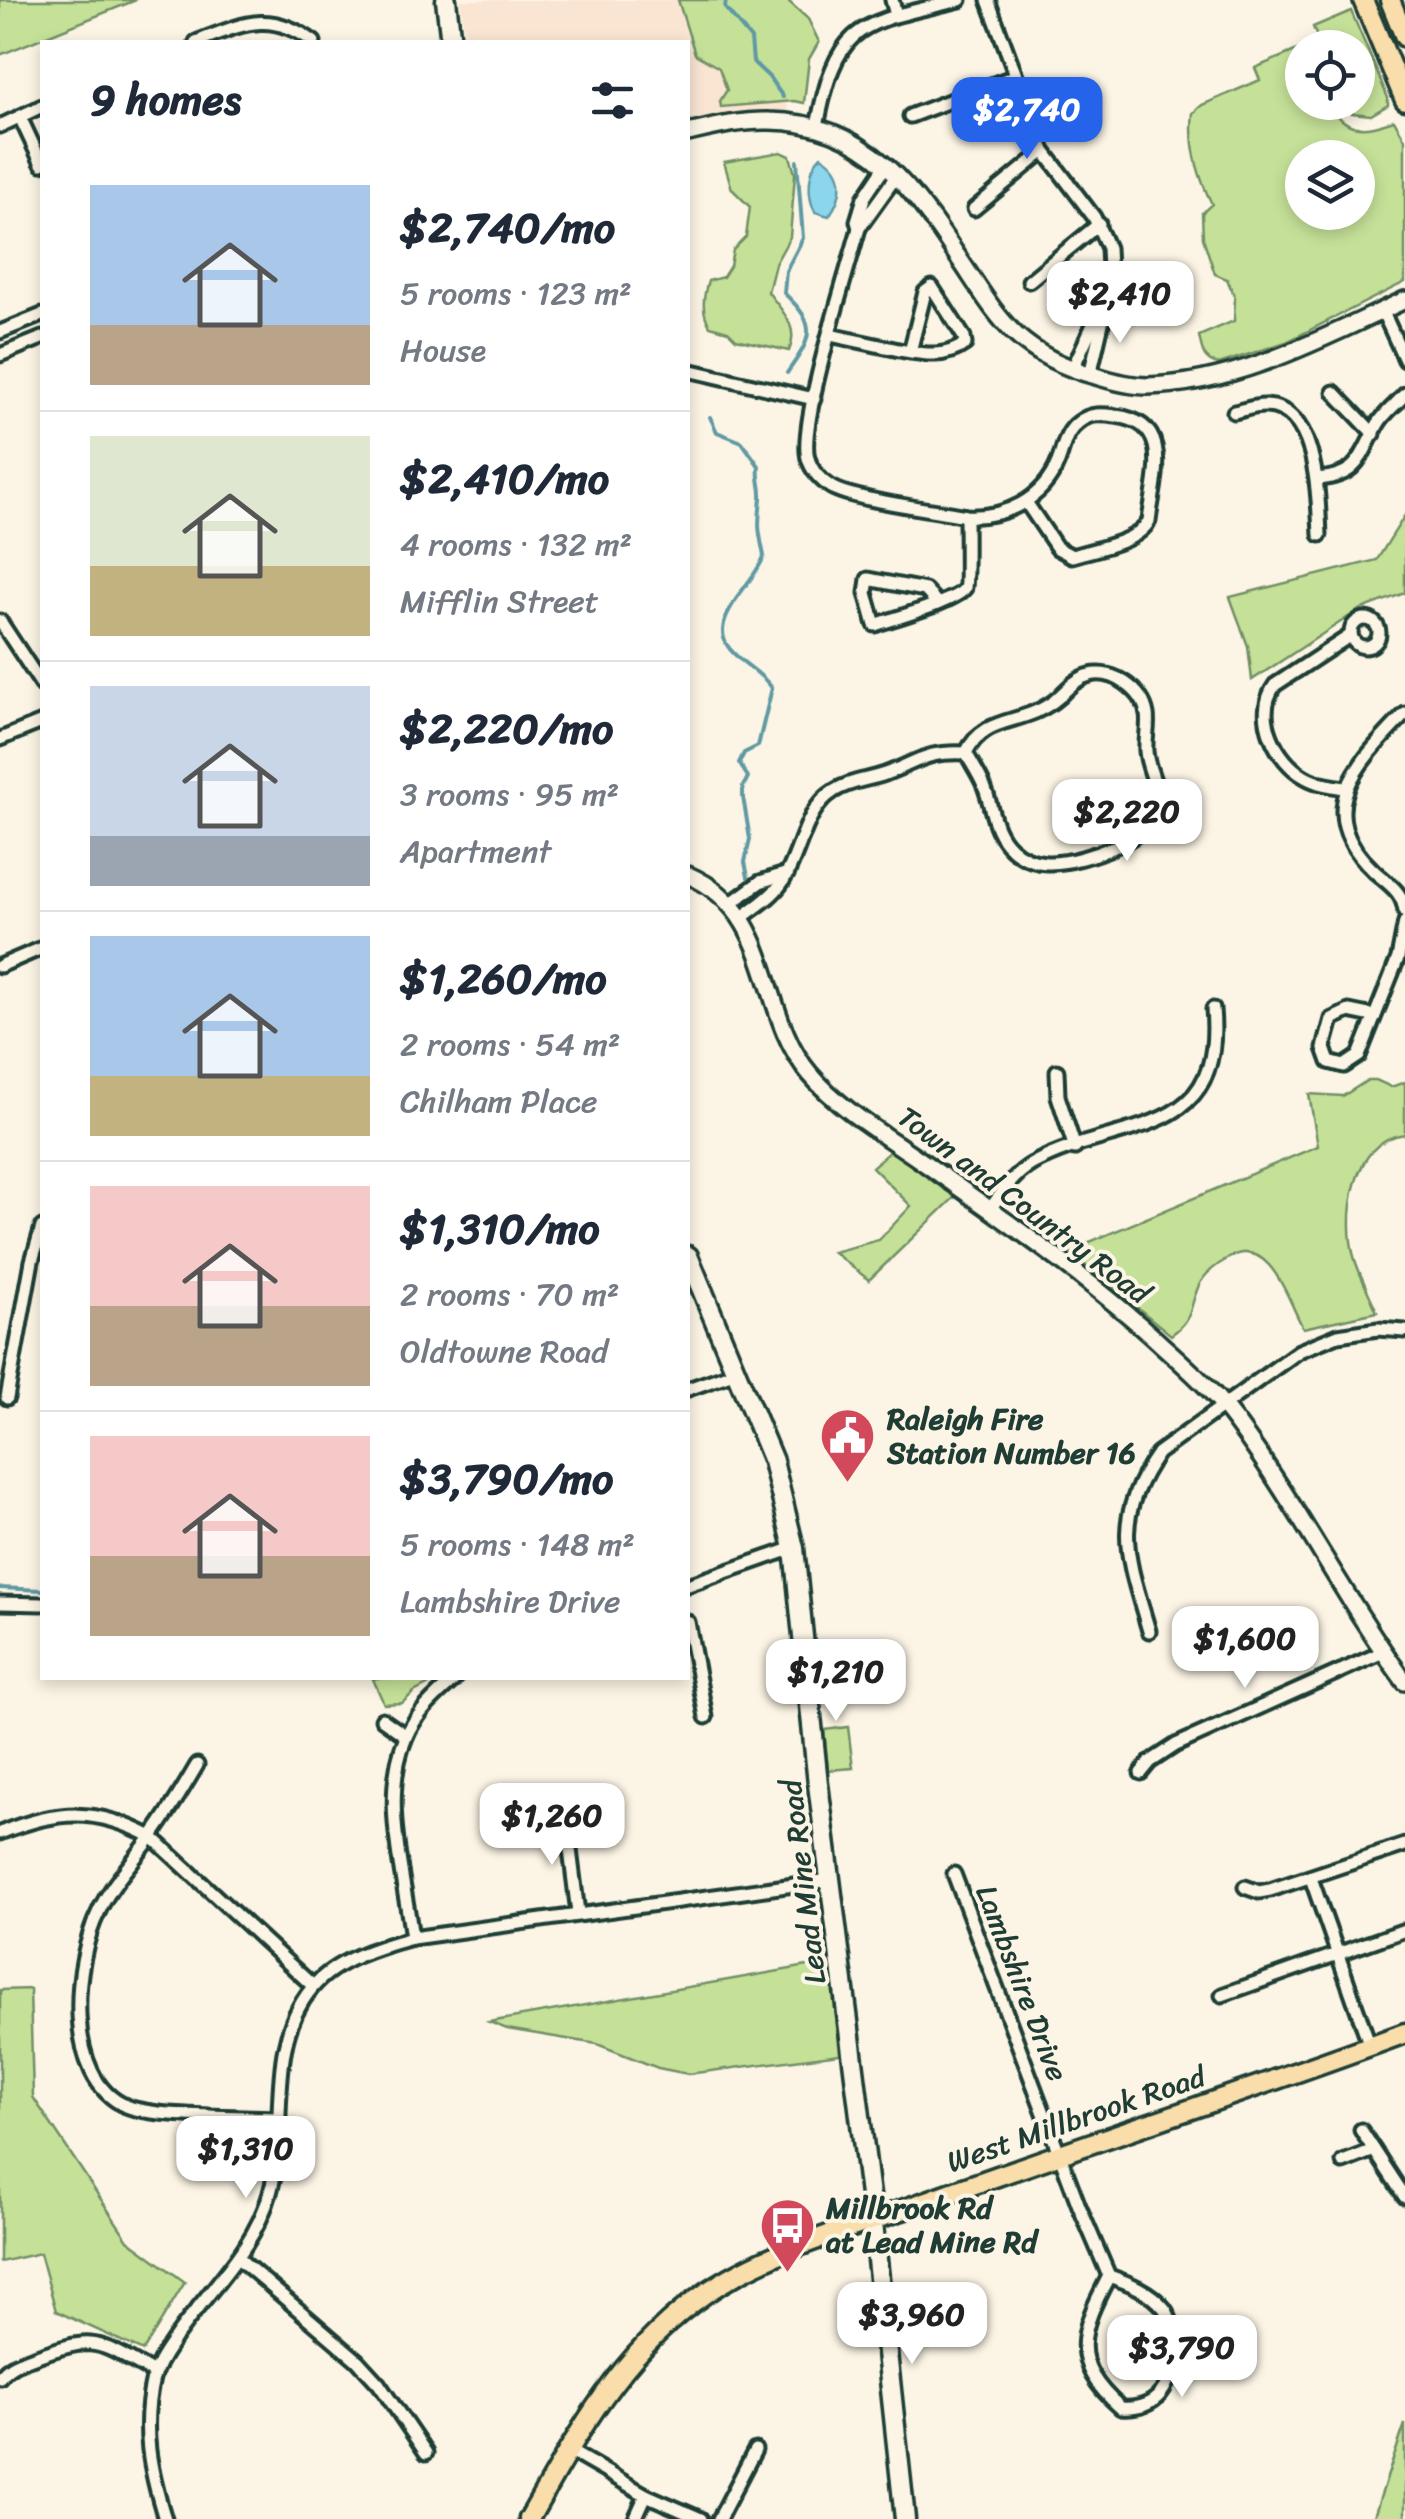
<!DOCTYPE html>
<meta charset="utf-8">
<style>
:root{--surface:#fff;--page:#f6f6f7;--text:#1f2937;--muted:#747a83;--line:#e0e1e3;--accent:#2563eb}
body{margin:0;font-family:Sriracha,sans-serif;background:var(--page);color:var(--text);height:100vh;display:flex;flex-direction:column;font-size:38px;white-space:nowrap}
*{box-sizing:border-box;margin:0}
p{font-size:32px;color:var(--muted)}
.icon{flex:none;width:55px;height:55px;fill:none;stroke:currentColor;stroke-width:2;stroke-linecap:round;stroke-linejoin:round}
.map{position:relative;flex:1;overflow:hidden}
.details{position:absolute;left:40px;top:40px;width:650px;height:1640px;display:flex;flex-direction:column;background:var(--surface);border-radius:0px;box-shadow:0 5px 15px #0003}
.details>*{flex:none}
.buttons{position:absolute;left:1285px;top:30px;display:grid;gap:20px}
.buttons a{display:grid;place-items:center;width:90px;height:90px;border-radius:50%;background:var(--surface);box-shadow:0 5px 15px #0003;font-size:50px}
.price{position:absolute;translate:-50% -85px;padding:0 22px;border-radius:20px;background:#fff;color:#222;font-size:32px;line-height:65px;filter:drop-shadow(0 2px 5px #0008)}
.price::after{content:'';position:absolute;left:50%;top:60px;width:30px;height:22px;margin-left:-15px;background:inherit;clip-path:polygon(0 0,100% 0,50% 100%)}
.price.selected{background:var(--accent);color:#fff}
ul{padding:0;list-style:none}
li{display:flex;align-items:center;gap:30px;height:250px;padding:0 50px}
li+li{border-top:2px solid var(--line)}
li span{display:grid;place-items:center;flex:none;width:280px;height:200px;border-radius:0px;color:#555}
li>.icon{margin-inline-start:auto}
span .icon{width:120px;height:120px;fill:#fffc;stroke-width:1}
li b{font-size:42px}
h2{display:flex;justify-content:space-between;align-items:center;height:120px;padding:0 50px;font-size:42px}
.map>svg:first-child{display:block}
.built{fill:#fae5d3}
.green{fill:#c5e198;stroke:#728f66;stroke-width:2.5;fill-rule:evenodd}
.water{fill:#8cd6ed;stroke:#6099a3;stroke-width:2.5}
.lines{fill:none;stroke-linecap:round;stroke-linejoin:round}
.stream{stroke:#6099a3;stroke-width:4}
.minor-casing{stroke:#1f3d34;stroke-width:19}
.tertiary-casing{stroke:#1f3d34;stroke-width:22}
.secondary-casing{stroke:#1f3d34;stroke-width:25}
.primary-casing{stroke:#1f3d34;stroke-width:25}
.minor{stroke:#fcf5e5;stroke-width:11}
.tertiary{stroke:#fcf5e5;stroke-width:15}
.secondary{stroke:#fcf5e5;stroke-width:18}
.primary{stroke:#f9deab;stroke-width:18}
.labels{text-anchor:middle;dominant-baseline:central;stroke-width:8;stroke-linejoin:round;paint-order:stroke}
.street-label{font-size:30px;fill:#1f3d34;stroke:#fcf5e5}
.poi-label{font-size:30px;font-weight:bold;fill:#1f3d34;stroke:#fcf5e5;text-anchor:start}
</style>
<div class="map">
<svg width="1405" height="2519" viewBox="0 0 1405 2519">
<rect width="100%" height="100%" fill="#fcf5e5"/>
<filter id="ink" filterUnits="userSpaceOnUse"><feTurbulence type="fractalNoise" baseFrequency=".01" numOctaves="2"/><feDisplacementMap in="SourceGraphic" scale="20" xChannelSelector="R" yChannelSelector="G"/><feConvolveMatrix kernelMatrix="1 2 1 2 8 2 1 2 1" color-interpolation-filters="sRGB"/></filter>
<g filter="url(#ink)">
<!-- built -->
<polygon class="built" points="460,0 726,0 788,106 787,111 761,111 688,124 688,42 466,42"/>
<!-- green -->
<g class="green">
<polygon points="0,0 136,0 0,55"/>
<polygon points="678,0 787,0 808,19 819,42 809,59 804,103 794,101 721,107 720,101 727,90 719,68 695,54"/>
<polygon points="1351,11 1388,98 1388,105 1371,115 1352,113 1343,103 1358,102 1358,48 1321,47 1313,27"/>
<path d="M1302 48V102L1328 103C1347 134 1363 130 1394 120L1405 139V282L1286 342 1219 364C1203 361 1202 350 1199 336L1234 321 1235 298 1227 279 1215 274 1203 238 1202 213 1212 204C1198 176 1189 145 1193 113L1202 105 1260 80 1255 68ZM1302 158H1358V212H1302Z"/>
<path d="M781 152 790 156 795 174 790 237 775 264 768 292C782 311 800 327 789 351L736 339 728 331 710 326C701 311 703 297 708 281L723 277 730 266 733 250 746 237 750 207 732 189 724 162Z"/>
<polygon points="1405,515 1405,593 1359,610 1252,680 1248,646 1230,597 1377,560"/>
<path d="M1368 1080H1376L1391 1087 1405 1082V1134C1352 1139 1342 1219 1355 1260 1361 1278 1370 1295 1377 1312L1303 1328C1288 1300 1269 1234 1229 1258 1216 1265 1202 1275 1197 1290 1188 1313 1193 1319 1171 1335L1068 1251 1318 1146 1309 1094 1343 1096Z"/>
<polygon points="892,1149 957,1195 869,1280 833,1252 879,1240 911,1206 872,1167"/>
<polygon points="377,1678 434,1678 431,1683 414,1692 402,1703 384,1704 373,1679"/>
<polygon points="848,1727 853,1768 828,1770 824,1730"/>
<polygon points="830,1962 840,2054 688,2074 658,2068 597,2044 507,2029 489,2022"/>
<polygon points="30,1989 33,2097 128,2240 185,2282 143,2351 56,2311 40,2253 0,2262 0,1990"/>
<polygon points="1405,2424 1405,2519 1373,2519"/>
</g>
<!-- water -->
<path class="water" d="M821 156C847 171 844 195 829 216L815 212C807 196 807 169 821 156Z"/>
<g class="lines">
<!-- stream -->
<g class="stream">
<polyline points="726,0 725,8 751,39 753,62 769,77 783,97"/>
<path d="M787 373C813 337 818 325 784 293L786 271 803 238 797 161"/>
<path d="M710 417 717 432 742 442 759 466C757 479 762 486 761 498 758 527 758 527 764 556 757 580 709 617 727 645 737 662 761 671 772 688L758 746 744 753 739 763 748 777 743 787V797L750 839 745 862 748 877"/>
<polyline points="0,1588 42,1590"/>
</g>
<defs>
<g id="minor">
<polyline points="892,0 896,15"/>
<polyline points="988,0 1044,151 1094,217 1108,248 1110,289 1090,375"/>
<path d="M196 42C243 24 269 9 314 42"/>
<polyline points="910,116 1015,76"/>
<polyline points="20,117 42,164"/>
<polyline points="0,126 42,106"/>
<path d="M817 127C837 19 862 24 960 0"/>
<path d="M886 165 864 198 857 221 859 228C848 270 798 424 808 458 811 470 821 481 831 487 852 500 937 510 966 516 1005 518 1043 500 1058 462 1064 447 1065 432 1079 422 1090 413 1102 414 1116 416 1175 423 1154 479 1149 521 1137 543 1094 549 1072 556L1057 548 1026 502"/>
<polyline points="974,209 1044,151"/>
<polyline points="859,228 897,175"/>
<polyline points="1029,281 1099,224"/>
<polyline points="1382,310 1405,360"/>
<polyline points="0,332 42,315"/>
<path d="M830 335 899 350C923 354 944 359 965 344L964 337 932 287 925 292 910 352"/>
<polyline points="0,355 42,338"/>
<polyline points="688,370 814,399"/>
<polyline points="1072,370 1096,318 1104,313"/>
<polyline points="1334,392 1374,434"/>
<path d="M1234 412C1244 410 1256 405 1266 406 1319 408 1318 500 1320 535"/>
<path d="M1317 479C1360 476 1360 456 1378 424 1385 412 1397 404 1405 394"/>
<path d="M937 603 925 590 868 579 866 593 875 625C891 619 958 601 965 588 967 584 966 525 966 516"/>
<circle cx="1365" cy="633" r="14"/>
<polyline points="0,621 42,685"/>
<path d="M1405 714C1359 762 1309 810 1374 871 1388 884 1403 891 1405 912"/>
<polyline points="0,739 42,722"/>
<path d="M1345 788C1331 786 1317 784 1305 777 1276 761 1253 715 1275 685L1351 635"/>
<polyline points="730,904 760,882 788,873"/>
<path d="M740 919C754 908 771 898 781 884 801 855 803 810 834 791 849 781 868 780 885 774 920 761 925 751 966 753 972 764 979 774 984 786 993 808 992 830 1011 848 1031 867 1056 865 1082 858 1110 850 1162 833 1157 795 1156 780 1147 767 1146 751 1145 739 1149 726 1147 714 1143 690 1113 669 1090 675 1077 678 1068 688 1059 697 1024 728 986 712 966 753"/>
<polyline points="0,966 42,948"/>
<polyline points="1373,1016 1349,1011 1332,1019 1324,1048 1329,1062 1344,1066 1359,1056 1398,958 1405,922"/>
<polyline points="1057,1071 1058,1096 1075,1148"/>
<path d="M990 1209C1002 1193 1013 1175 1032 1164 1118 1117 1225 1143 1213 1009"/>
<polyline points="688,1389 736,1372"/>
<polyline points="7,1398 32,1261 42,1227"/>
<polyline points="688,1585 794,1548"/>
<polyline points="0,1603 42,1604"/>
<polyline points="688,1622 706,1717"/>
<path d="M1149 1631C1128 1558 1110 1521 1158 1453L1299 1351 1338 1335 1378 1329 1405 1331"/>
<polyline points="382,1719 406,1736"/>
<path d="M197 1765C183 1789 168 1814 152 1836 134 1861 112 1883 99 1911 73 1962 63 2079 126 2106 154 2118 243 2116 279 2118"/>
<polyline points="1141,1773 1150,1762 1176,1745 1383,1652"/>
<polyline points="566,1818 578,1913"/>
<path d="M0 1833C57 1810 96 1807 152 1837L313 1986"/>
<polyline points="954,1874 1079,2206 1109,2276"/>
<polyline points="1311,1878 1370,2046"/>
<polyline points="1245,1887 1259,1892 1270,1890 1405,1845"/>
<path d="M412 1938C404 1876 380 1797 406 1737 415 1714 438 1694 456 1678"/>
<polyline points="1222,1995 1405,1930"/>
<polyline points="1361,2130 1405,2197"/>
<polyline points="1343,2162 1374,2150"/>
<polyline points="238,2258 357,2360 379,2384 426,2453"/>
<path d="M1109 2276C1129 2283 1150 2291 1164 2308 1171 2317 1172 2327 1173 2338 1176 2376 1164 2411 1121 2408 1068 2362 1080 2331 1109 2276Z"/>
<path d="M0 2377C8 2365 20 2362 34 2357 99 2334 96 2342 154 2373"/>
<polyline points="568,2450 646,2495 701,2519"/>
<path d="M165 2519C150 2471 141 2428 153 2378 157 2363 167 2350 175 2338 208 2290 254 2250 270 2193 289 2127 264 2046 312 1988 335 1960 378 1947 412 1938L830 1880"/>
<polyline points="635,2519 646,2495"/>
<polyline points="719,2519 755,2450"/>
</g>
<g id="tertiary">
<path d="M688 133C714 127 742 120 770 121 873 122 919 198 970 275 984 296 997 317 1016 335 1039 356 1065 368 1096 376 1112 381 1130 386 1148 386 1238 384 1325 337 1405 300"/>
<path d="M688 875C777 913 757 1012 810 1074 842 1112 890 1138 930 1167 1010 1224 1091 1279 1163 1346 1183 1364 1205 1383 1222 1404 1291 1491 1340 1593 1405 1682"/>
</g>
<g id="secondary">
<polyline points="446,0 451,42"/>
<polyline points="688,1256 773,1461 794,1548 818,1784 870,2195 905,2519"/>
</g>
<g id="primary">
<polyline points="1363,0 1405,100"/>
<polyline points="1390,0 1405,37"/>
<path d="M529 2519C575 2438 616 2361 692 2303 758 2252 842 2232 919 2204 1081 2145 1244 2093 1405 2033"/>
</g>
</defs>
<!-- minor casing -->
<use href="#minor" class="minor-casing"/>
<!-- tertiary casing -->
<use href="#tertiary" class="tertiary-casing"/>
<!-- secondary casing -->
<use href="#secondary" class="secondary-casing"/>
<!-- primary casing -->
<use href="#primary" class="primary-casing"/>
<!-- minor -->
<use href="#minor" class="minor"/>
<!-- tertiary -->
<use href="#tertiary" class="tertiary"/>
<!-- secondary -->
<use href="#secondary" class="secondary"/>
<!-- primary -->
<use href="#primary" class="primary"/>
</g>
</g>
<!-- icons -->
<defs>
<symbol id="civic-pin" viewBox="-11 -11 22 30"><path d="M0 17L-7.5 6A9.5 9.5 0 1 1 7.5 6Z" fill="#d1495b" stroke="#fcf5e5"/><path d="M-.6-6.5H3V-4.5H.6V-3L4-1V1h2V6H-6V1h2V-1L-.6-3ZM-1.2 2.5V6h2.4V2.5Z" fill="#fff"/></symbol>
<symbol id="bus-pin" viewBox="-11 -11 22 30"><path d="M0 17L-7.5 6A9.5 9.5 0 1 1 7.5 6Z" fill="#d1495b" stroke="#fcf5e5"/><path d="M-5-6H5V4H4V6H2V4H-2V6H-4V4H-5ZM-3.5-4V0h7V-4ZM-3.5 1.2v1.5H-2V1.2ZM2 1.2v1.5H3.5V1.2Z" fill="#fff"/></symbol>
</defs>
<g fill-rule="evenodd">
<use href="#civic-pin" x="816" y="1404" width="63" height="86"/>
<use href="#bus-pin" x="756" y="2194" width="63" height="86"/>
</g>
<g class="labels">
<!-- street labels -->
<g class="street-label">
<text transform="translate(1024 1205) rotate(37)">Town and Country Road</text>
<text transform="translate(803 1882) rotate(-97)">Lead Mine Road</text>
<text transform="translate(1022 1983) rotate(69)">Lambshire Drive</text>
<text transform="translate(1076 2119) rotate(-19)">West Millbrook Road</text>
</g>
<!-- poi labels -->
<g class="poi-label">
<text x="887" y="1419">Raleigh Fire<tspan x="887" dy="34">Station Number 16</tspan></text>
<text x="826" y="2208">Millbrook Rd<tspan x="826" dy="34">at Lead Mine Rd</tspan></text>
</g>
</g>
</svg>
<div class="buttons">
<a><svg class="icon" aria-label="locate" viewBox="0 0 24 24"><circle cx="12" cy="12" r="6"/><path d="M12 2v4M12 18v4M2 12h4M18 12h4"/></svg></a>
<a><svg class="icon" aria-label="layers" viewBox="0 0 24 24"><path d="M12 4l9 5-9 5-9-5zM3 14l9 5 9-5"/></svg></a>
</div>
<b class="price selected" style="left:1027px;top:162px">$2,740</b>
<b class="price" style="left:1120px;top:346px">$2,410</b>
<b class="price" style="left:1127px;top:864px">$2,220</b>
<b class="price" style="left:1245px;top:1691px">$1,600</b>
<b class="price" style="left:836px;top:1724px">$1,210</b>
<b class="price" style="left:552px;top:1868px">$1,260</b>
<b class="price" style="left:246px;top:2201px">$1,310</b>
<b class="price" style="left:912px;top:2367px">$3,960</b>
<b class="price" style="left:1182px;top:2400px">$3,790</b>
<section class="details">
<h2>9 homes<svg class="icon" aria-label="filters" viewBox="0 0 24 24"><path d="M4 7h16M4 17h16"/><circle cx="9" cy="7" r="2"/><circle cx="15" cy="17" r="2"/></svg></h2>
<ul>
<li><span style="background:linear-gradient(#a9c7e8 70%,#b9a48a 0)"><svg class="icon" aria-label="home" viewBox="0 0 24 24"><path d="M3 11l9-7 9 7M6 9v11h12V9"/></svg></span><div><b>$2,740/mo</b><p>5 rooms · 123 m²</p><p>House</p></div></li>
<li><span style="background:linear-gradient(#dfe7d0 65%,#c2b280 0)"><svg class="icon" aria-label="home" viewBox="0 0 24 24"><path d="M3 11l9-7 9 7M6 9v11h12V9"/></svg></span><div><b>$2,410/mo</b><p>4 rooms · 132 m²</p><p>Mifflin Street</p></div></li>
<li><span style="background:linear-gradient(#c9d6e8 75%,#9aa5b1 0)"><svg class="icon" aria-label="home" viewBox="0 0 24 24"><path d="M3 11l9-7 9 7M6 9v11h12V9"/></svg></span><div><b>$2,220/mo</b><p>3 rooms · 95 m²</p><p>Apartment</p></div></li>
<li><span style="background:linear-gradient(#a9c7e8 70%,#c2b280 0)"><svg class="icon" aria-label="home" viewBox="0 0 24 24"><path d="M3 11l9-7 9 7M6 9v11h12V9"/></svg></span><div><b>$1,260/mo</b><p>2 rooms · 54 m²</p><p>Chilham Place</p></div></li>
<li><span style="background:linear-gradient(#f6c9c9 60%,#b9a48a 0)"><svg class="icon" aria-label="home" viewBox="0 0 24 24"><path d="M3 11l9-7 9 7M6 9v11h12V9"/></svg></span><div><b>$1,310/mo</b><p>2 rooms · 70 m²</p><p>Oldtowne Road</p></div></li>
<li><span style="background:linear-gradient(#f6c9c9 60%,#b9a48a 0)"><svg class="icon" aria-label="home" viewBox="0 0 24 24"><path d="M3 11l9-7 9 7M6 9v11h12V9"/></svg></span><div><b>$3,790/mo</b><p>5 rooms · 148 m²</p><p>Lambshire Drive</p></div></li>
</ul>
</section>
</div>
